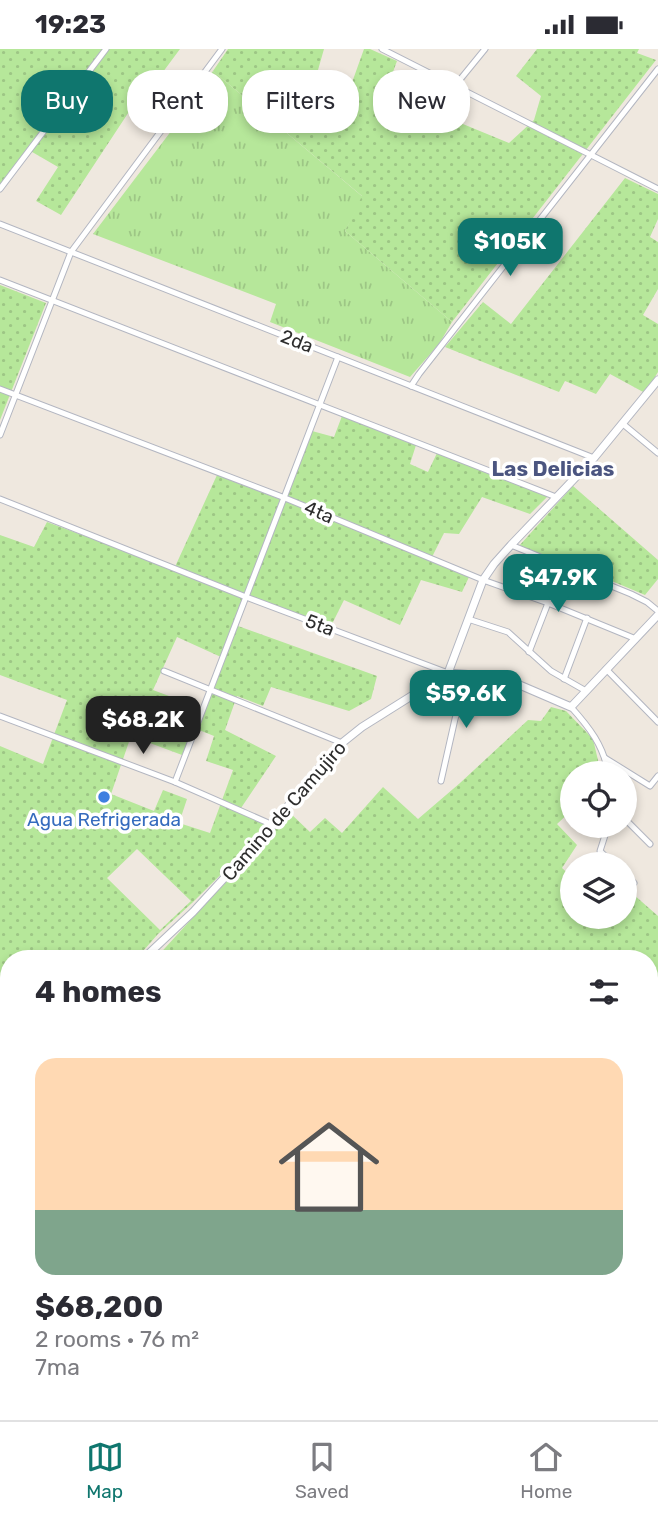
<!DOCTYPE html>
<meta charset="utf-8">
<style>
:root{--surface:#fff;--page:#f7f7f7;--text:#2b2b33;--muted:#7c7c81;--line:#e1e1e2;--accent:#0f766e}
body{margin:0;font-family:Rubik,sans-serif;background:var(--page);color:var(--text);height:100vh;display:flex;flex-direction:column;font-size:26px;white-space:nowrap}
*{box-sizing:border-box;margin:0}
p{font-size:23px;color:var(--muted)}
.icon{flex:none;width:38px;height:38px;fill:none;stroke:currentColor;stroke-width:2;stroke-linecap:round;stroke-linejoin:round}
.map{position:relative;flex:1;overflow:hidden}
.details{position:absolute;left:0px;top:901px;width:658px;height:471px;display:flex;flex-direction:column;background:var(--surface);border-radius:28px 28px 0 0;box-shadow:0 4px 10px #0003}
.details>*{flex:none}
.top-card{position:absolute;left:21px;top:21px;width:616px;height:63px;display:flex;gap:14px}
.buttons{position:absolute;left:560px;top:712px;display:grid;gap:14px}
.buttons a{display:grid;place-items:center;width:77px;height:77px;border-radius:50%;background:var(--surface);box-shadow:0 4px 10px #0003;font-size:35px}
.price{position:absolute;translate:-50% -60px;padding:0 16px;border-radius:14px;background:var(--accent);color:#fff;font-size:23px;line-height:46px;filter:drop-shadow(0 2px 4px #0008)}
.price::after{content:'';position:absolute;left:50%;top:42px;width:21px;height:16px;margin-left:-10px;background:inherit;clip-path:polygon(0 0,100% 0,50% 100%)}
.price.selected{background:#222;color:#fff}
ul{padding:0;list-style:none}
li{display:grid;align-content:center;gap:14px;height:371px;padding:0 35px}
li span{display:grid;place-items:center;height:217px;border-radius:21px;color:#555}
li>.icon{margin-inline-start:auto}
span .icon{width:126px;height:126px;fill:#fffc;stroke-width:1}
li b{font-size:30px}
h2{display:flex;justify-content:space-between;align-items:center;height:84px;padding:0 35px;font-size:30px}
.tag{padding:0 24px;border-radius:28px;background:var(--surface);box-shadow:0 4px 10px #0003;font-size:24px;line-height:63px}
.tag.selected{background:var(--accent);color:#fff}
.status{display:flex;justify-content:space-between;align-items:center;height:49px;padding:0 35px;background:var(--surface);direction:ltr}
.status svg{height:19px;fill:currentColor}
.menu{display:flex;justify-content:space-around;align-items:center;height:98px;border-top:2px solid var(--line);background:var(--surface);font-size:19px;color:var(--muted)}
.menu a{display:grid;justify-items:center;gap:4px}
.menu .selected{color:var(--accent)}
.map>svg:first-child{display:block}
.grass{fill:url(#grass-tufts)}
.park{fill:url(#park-dots);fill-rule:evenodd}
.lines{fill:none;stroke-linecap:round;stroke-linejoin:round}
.stream{stroke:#6fd3f4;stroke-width:2}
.street-casing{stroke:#b3b6c1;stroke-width:7}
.secondary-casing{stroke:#b3b6c1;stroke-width:9}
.primary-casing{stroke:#c8c8c8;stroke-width:10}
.street{stroke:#fff;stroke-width:5}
.secondary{stroke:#fff;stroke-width:7}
.primary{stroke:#f7cf5c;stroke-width:8}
.shop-dot{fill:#3f7fe0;stroke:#fff;stroke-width:2.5}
.labels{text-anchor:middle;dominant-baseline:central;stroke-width:7;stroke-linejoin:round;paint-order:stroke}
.street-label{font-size:19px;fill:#2d2d2d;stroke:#fff}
.shop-label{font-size:19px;fill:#366cbe;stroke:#fff}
.neighbourhood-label{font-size:21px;font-weight:bold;fill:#4b5580;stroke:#fff}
</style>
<div class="status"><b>19:23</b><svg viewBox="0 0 49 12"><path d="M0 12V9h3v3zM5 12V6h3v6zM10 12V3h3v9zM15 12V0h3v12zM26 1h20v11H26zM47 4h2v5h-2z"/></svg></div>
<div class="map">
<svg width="658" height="1371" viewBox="0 0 658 1371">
<defs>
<pattern id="grass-tufts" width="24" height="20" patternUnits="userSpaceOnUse" patternTransform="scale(1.75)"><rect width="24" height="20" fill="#b6e79a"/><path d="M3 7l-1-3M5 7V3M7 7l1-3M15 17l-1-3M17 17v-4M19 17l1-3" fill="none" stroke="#9dc685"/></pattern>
<pattern id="park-dots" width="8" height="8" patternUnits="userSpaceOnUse" patternTransform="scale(1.75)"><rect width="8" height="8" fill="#b6e79a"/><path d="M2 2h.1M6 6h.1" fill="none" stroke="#9dc685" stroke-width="1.8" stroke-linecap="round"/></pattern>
</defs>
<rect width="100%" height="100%" fill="#efe8df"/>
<!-- grass -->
<polygon class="grass" points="213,22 363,148 345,182 452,273 439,295 410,328 270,273 276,255 93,185 178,73"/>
<!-- park -->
<g class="park">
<polygon points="0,0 180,0 157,31 190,53 178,70 140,46 61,166 36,152 58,118 27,100 0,141"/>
<polygon points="228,0 324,0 314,35 345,53 364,0 370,0 397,12 380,58 403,72 424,29 466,48 458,73 509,94 534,71 541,47 516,27 537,0 639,0 637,4 656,11 452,273 345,182 362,147 213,22"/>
<polygon points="625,129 658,145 658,170 650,188 658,193 658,240 643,266 658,275 658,323 645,344 610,325 596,345 565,332 559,343 445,298 483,253 511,275"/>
<polygon points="0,236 46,254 0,371"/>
<path d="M342 367 416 396 410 415 428 423 437 404 548 447 530 465 482 448 459 485 444 484 431 510 469 528 462 543 421 531 400 576 344 551 332 575 309 570 248 546 238 577 377 627 371 650 349 662 271 638 263 657 237 647 225 681 276 707 241 759 273 774 192 854 158 885 136 910H9V1059L0 1069V697L43 715 67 651 0 626V486L34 498 47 473 174 520 217 426 284 452 312 382 334 388ZM177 588 221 608 201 659 153 641ZM194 679 214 687 206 712 233 721 210 784 179 774 187 750 163 741 154 762 111 745 131 687 182 706ZM137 800 191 852 160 881 107 829Z"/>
<polygon points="573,437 658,511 658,530 645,546 614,533 519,497"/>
<polygon points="551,658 566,662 593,690 601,724 572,724 572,761 557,775 577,796 562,819 572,828 572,868 625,868 625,838 658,867 658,1371 283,1371 263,1363 649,1363 649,910 155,910 289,763 310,783 325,769 342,784 383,738 418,770 460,734 528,671 541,672"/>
</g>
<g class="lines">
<!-- stream -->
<g class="stream">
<polyline points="441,1363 450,1367 452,1371"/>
<polyline points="430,1371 439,1364"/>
</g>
<defs>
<g id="street">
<polyline points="382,0 658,140"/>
<polyline points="454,38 485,0"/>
<polyline points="0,140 106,0"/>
<polyline points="0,175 594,409"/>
<polyline points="0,231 556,448"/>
<polyline points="411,337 419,325 658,20"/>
<polyline points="0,340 285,449 483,531 548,554 636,590"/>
<polyline points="623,375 658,404"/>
<polyline points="0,386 71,203 222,0"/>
<polyline points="0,450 246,548 448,624"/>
<polyline points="511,496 631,545 647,553 658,562"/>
<polyline points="468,570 508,583 551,622 586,642"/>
<polyline points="529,603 562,518"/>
<polyline points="606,620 658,673"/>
<polyline points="164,622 342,694"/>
<polyline points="564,630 587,569"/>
<path d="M571 658C589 678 604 697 608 724"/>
<polyline points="0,667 175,733 273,776"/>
<polyline points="605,709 650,737 658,727"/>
<polyline points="441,732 455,670 463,644 465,625"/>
<polyline points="175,733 338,308"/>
<polyline points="625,770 650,795"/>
<polyline points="608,777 600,802 614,816"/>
<polyline points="625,825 634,834"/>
</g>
<g id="secondary">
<polyline points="448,624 501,628 571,658 658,566"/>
<polyline points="143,910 193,863 273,776 311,728 342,694 362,678 448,624 483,531 494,515 511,496 594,409 658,331"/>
<polyline points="0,1079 9,1068"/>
</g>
<g id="primary">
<polyline points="0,1245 9,1250"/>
<polyline points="247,1363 265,1371"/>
</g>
</defs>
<!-- street casing -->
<use href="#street" class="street-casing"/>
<!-- secondary casing -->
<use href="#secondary" class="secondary-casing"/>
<!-- primary casing -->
<use href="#primary" class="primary-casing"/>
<!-- street -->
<use href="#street" class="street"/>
<!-- secondary -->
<use href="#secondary" class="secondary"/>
<!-- primary -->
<use href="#primary" class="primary"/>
</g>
<!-- markers -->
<circle class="shop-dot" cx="104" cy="748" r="7"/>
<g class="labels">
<!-- street labels -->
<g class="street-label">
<text transform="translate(297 292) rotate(21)">2da</text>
<text transform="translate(319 463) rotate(23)">4ta</text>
<text transform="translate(320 576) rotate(21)">5ta</text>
<text transform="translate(284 762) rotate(-49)">Camino de Camujiro</text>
</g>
<!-- shop labels -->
<g class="shop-label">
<text x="104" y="770">Agua Refrigerada</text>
</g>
<!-- neighbourhood labels -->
<g class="neighbourhood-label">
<text x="553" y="419">Las Delicias</text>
</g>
</g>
</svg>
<div class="buttons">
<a><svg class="icon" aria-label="locate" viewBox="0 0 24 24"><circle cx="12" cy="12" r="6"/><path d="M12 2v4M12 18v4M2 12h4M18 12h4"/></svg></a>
<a><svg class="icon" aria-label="layers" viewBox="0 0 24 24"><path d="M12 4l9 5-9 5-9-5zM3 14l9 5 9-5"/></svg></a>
</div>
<b class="price" style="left:510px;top:229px">$105K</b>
<b class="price" style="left:558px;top:565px">$47.9K</b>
<b class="price" style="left:466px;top:681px">$59.6K</b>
<b class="price selected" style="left:143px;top:707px">$68.2K</b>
<div class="top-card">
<a class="tag selected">Buy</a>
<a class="tag">Rent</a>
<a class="tag">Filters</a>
<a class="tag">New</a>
</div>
<section class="details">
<h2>4 homes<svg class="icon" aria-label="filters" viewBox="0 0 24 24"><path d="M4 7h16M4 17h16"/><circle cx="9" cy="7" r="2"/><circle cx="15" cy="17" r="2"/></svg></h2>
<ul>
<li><span style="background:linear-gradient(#ffd9b3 70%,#7fa58c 0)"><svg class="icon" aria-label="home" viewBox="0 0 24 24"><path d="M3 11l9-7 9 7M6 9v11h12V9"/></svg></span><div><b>$68,200</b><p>2 rooms · 76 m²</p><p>7ma</p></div></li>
</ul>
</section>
</div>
<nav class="menu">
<a class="selected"><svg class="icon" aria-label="map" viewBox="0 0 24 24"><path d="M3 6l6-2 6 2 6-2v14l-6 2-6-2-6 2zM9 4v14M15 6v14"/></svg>Map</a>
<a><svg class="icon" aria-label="saved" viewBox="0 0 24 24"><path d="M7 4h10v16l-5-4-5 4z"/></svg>Saved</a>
<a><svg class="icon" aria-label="home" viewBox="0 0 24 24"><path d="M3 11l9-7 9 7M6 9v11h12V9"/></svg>Home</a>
</nav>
